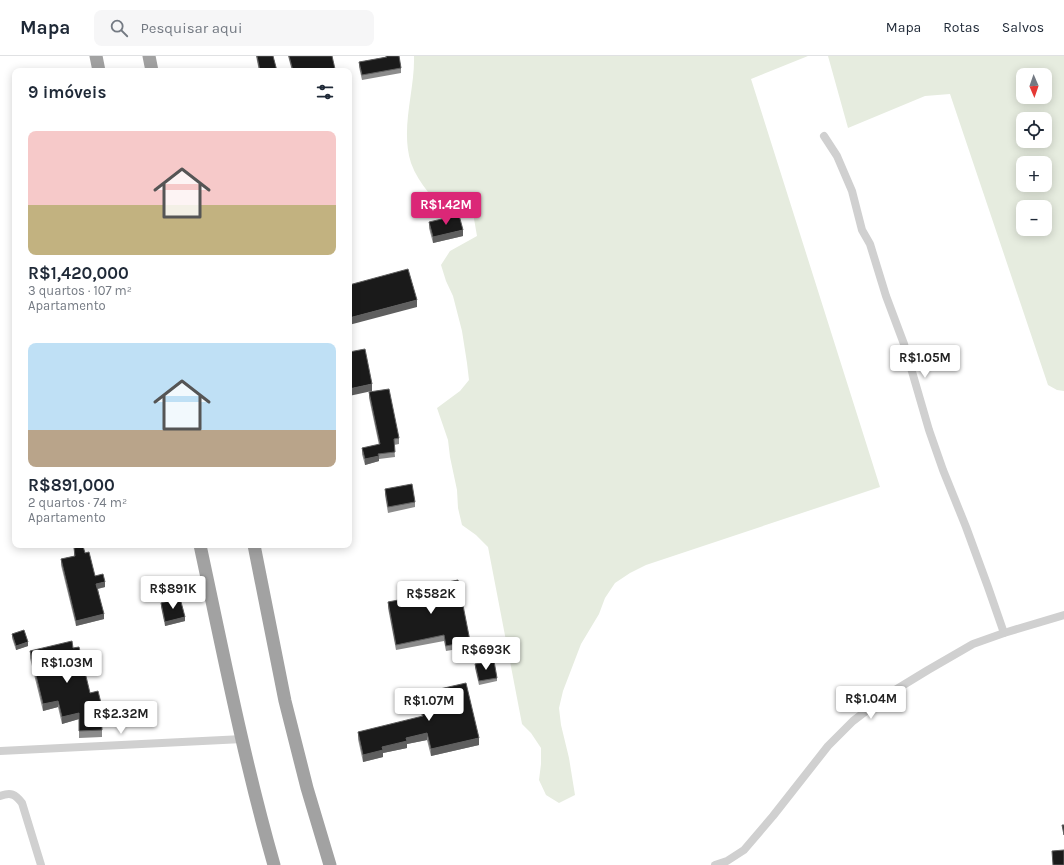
<!DOCTYPE html>
<html lang="pt">
<meta charset="utf-8">
<style>
:root{--surface:#fff;--page:#f6f6f7;--text:#1f2937;--muted:#747a83;--line:#e0e1e3;--accent:#db2777}
body{margin:0;font-family:Karla,sans-serif;background:var(--page);color:var(--text);height:100vh;display:flex;flex-direction:column;font-size:15px;white-space:nowrap}
*{box-sizing:border-box;margin:0}
p{font-size:13px;color:var(--muted)}
.icon{flex:none;width:22px;height:22px;fill:none;stroke:currentColor;stroke-width:2;stroke-linecap:round;stroke-linejoin:round}
.map{position:relative;flex:1;overflow:hidden}
.sheet{position:absolute;left:12px;top:12px;width:340px;height:480px;display:flex;flex-direction:column;background:var(--surface);border-radius:8px;box-shadow:0 2px 10px #0003}
.sheet>*{flex:none}
.needle{width:26px;rotate:178deg}
.controls{position:absolute;left:1016px;top:12px;display:grid;gap:8px}
.controls a{display:grid;place-items:center;width:36px;height:36px;border-radius:8px;background:var(--surface);box-shadow:0 2px 10px #0003;font-size:20px}
.price{position:absolute;translate:-50% -34px;padding:0 9px;border-radius:4px;background:#fff;color:#222;font-size:13px;line-height:26px;filter:drop-shadow(0 1px 2px #0008)}
.price::after{content:'';position:absolute;left:50%;top:24px;width:12px;height:9px;margin-left:-6px;background:inherit;clip-path:polygon(0 0,100% 0,50% 100%)}
.price.on{background:var(--accent);color:#fff}
ul{padding:0;list-style:none}
li{display:grid;align-content:center;gap:8px;height:212px;padding:0 16px}
li span{display:grid;place-items:center;height:124px;border-radius:8px;color:#555}
li>.icon{margin-inline-start:auto}
span .icon{width:72px;height:72px;fill:#fffc;stroke-width:1}
li b{font-size:17px}
h2{display:flex;justify-content:space-between;align-items:center;height:48px;padding:0 16px;font-size:17px}
header{display:flex;align-items:center;gap:24px;box-sizing:border-box;height:56px;padding:0 20px;background:var(--surface);border-bottom:1px solid var(--line)}
header strong{font-size:19px}
nav{display:flex;gap:22px;margin-inline-start:auto;font-size:14px}
.search{width:280px;height:36px;background:var(--page);display:flex;align-items:center;gap:10px;box-sizing:border-box;padding:0 14px;border-radius:8px;color:var(--muted);font-size:15px}
.map>svg:first-child{display:block}
.green{fill:#e6ecdf;fill-rule:evenodd}
.lines{fill:none;stroke-linecap:round;stroke-linejoin:round}
.minor{stroke:#d0d0d0;stroke-width:8}
.trunk{stroke:#a2a2a2;stroke-width:13}
.wall{fill:#8c8c8c}
.shaded-wall{fill:#5f5f5f}
.building{fill:#1a1a1a;stroke:#5f5f5f}
</style>
<header>
<strong>Mapa</strong>
<div class="search"><svg class="icon" aria-label="search" viewBox="0 0 24 24"><circle cx="10" cy="10" r="6"/><path d="M15 15l6 6"/></svg>Pesquisar aqui</div>
<nav><a>Mapa</a><a>Rotas</a><a>Salvos</a></nav>
</header>
<div class="map">
<svg width="1064" height="809" viewBox="0 0 1064 809">
<rect width="100%" height="100%" fill="#fff"/>
<!-- green -->
<g class="green">
<path d="M414 0H808L751 23 880 431 646 509 630 517 615 527 605 542 599 558 581 588 563 635 559 652 561 669 569 702 575 739 559 747 546 739 539 724 541 708V692L531 677 522 668 488 491 476 479 462 469 458 452 457 434 450 401 448 384 437 352 460 335 469 324 467 307 462 275 453 240 446 225 441 209 450 195 477 180 473 157 458 151 445 139 428 136C421 127 415 118 411 107 400 72 415 35 414 0Z"/>
<path d="M828 0H1064V335L1057 334 1048 329 950 38 925 40 848 72ZM1023 19H1045V41H1023ZM1023 63H1045V85H1023ZM1023 107H1045V129H1023ZM1023 151H1045V173H1023Z"/>
</g>
<g class="lines">
<!-- minor -->
<g class="minor">
<polyline points="824,80 837,100 852,135 862,174 870,188 886,240 904,288 929,374 943,414 966,471 988,531 1004,577"/>
<polyline points="0,695 243,683"/>
<path d="M0 740C11 736 15 738 22 747L41 809"/>
<polyline points="715,809 727,805 744,794 773,760 828,690 853,665 887,639 928,614 973,588 1004,577 1064,559"/>
</g>
<!-- trunk -->
<g class="trunk">
<polyline points="96,0 99,15"/>
<polyline points="149,0 152,15"/>
<path d="M200 489C223 596 244 704 274 809"/>
<polyline points="254,489 285,645 307,732 330,809"/>
</g>
</g>
<!-- wall -->
<g class="wall">
<polygon points="256,0 273,0 277,15 259,15"/>
<polygon points="288,0 332,0 335,15 292,15"/>
<polygon points="385,0 399,0 401,12 401,17 362,24 359,11 359,6 386,1"/>
<polygon points="429,166 463,180 433,187 429,172"/>
<polygon points="369,336 399,382 399,388 394,389 395,401 379,403 379,405 365,409 362,398 362,392 379,389 369,342"/>
<polygon points="385,433 415,446 415,451 388,457 385,439"/>
<polygon points="74,492 85,497 95,520 105,531 98,533 104,563 76,570 61,509 61,503 74,500"/>
<polygon points="413,533 470,585 470,591 446,595 444,585 396,594 388,552 388,546 413,541"/>
<polygon points="161,547 185,565 165,570 161,551"/>
<polygon points="12,578 28,590 16,594 12,582"/>
<polygon points="73,592 90,637 102,658 102,681 79,682 79,663 62,668 58,651 43,655 30,602 30,595"/>
<polygon points="475,608 497,622 497,625 479,629 475,612"/>
<polygon points="418,638 479,689 431,700 427,684 407,688 407,692 383,697 383,701 363,706 358,683 358,676 422,661 418,645"/>
</g>
<!-- shaded-wall -->
<g class="shaded-wall">
<polygon points="335,13 335,15 326,15"/>
<polygon points="463,174 463,180 433,187 433,181"/>
<polygon points="417,244 417,251 349,269 349,262"/>
<polygon points="372,328 372,335 349,340 349,333"/>
<polygon points="379,400 379,405 365,409 365,403"/>
<polygon points="105,526 105,531 96,533 96,528"/>
<polygon points="104,558 104,563 76,570 76,565"/>
<polygon points="185,561 185,565 165,570 165,566"/>
<polygon points="28,586 28,590 16,594 16,590"/>
<polygon points="58,645 58,651 43,655 43,648"/>
<polygon points="79,657 79,663 62,668 62,661"/>
<polygon points="427,677 427,684 407,688 407,692 383,697 383,701 363,706 363,699 382,691 406,682"/>
<polygon points="479,682 479,689 431,700 431,693"/>
</g>
<!-- building -->
<g class="building">
<polygon points="257,0 273,0 277,15 260,15"/>
<polygon points="289,0 332,0 335,13 326,15 293,15"/>
<polygon points="386,0 399,0 401,12 362,19 359,6 387,1"/>
<polygon points="459,159 463,174 433,181 429,166"/>
<polygon points="408,213 417,244 349,262 349,229"/>
<polygon points="365,293 372,328 349,333 349,296"/>
<polygon points="389,333 399,382 394,383 395,396 378,398 379,400 365,403 362,392 380,388 369,336"/>
<polygon points="412,428 415,446 388,451 385,433"/>
<polygon points="83,490 85,497 89,496 95,520 103,518 105,526 96,528 104,558 76,565 61,503 75,500 74,492"/>
<polygon points="458,524 470,585 446,590 444,579 396,589 388,546 414,541 413,533"/>
<polygon points="180,542 185,561 165,566 161,547"/>
<polygon points="24,574 28,586 16,590 12,578"/>
<polygon points="72,585 73,592 79,591 90,637 98,635 102,651 101,651 102,674 79,675 79,657 62,661 58,645 43,648 30,595"/>
<polygon points="494,605 497,622 479,625 475,608"/>
<polygon points="466,627 479,682 431,693 427,677 406,682 407,685 382,691 383,694 363,699 358,676 423,660 418,638"/>
<polygon points="1062,769 1064,769 1064,779"/>
<polygon points="1064,794 1064,809 1053,809 1052,795"/>
</g>
</svg>
<div class="controls">
<a><svg class="needle" viewBox="-14 -14 28 28"><path d="M0-13l5 13h-10z" fill="#e53935"/><path d="M0 13l5-13h-10z" fill="#747a83"/></svg></a>
<a><svg class="icon" aria-label="locate" viewBox="0 0 24 24"><circle cx="12" cy="12" r="6"/><path d="M12 2v4M12 18v4M2 12h4M18 12h4"/></svg></a>
<a>+</a>
<a>−</a>
</div>
<b class="price on" style="left:446px;top:170px">R$1.42M</b>
<b class="price" style="left:925px;top:323px">R$1.05M</b>
<b class="price" style="left:173px;top:554px">R$891K</b>
<b class="price" style="left:431px;top:559px">R$582K</b>
<b class="price" style="left:486px;top:615px">R$693K</b>
<b class="price" style="left:67px;top:628px">R$1.03M</b>
<b class="price" style="left:871px;top:664px">R$1.04M</b>
<b class="price" style="left:429px;top:666px">R$1.07M</b>
<b class="price" style="left:121px;top:679px">R$2.32M</b>
<section class="sheet">
<h2>9 imóveis<svg class="icon" aria-label="filters" viewBox="0 0 24 24"><path d="M4 7h16M4 17h16"/><circle cx="9" cy="7" r="2"/><circle cx="15" cy="17" r="2"/></svg></h2>
<ul>
<li><span style="background:linear-gradient(#f6c9c9 60%,#c2b280 0)"><svg class="icon" aria-label="home" viewBox="0 0 24 24"><path d="M3 11l9-7 9 7M6 9v11h12V9"/></svg></span><div><b>R$1,420,000</b><p>3 quartos · 107 m²</p><p>Apartamento</p></div></li>
<li><span style="background:linear-gradient(#bfe0f5 70%,#b9a48a 0)"><svg class="icon" aria-label="home" viewBox="0 0 24 24"><path d="M3 11l9-7 9 7M6 9v11h12V9"/></svg></span><div><b>R$891,000</b><p>2 quartos · 74 m²</p><p>Apartamento</p></div></li>
</ul>
</section>
</div>
